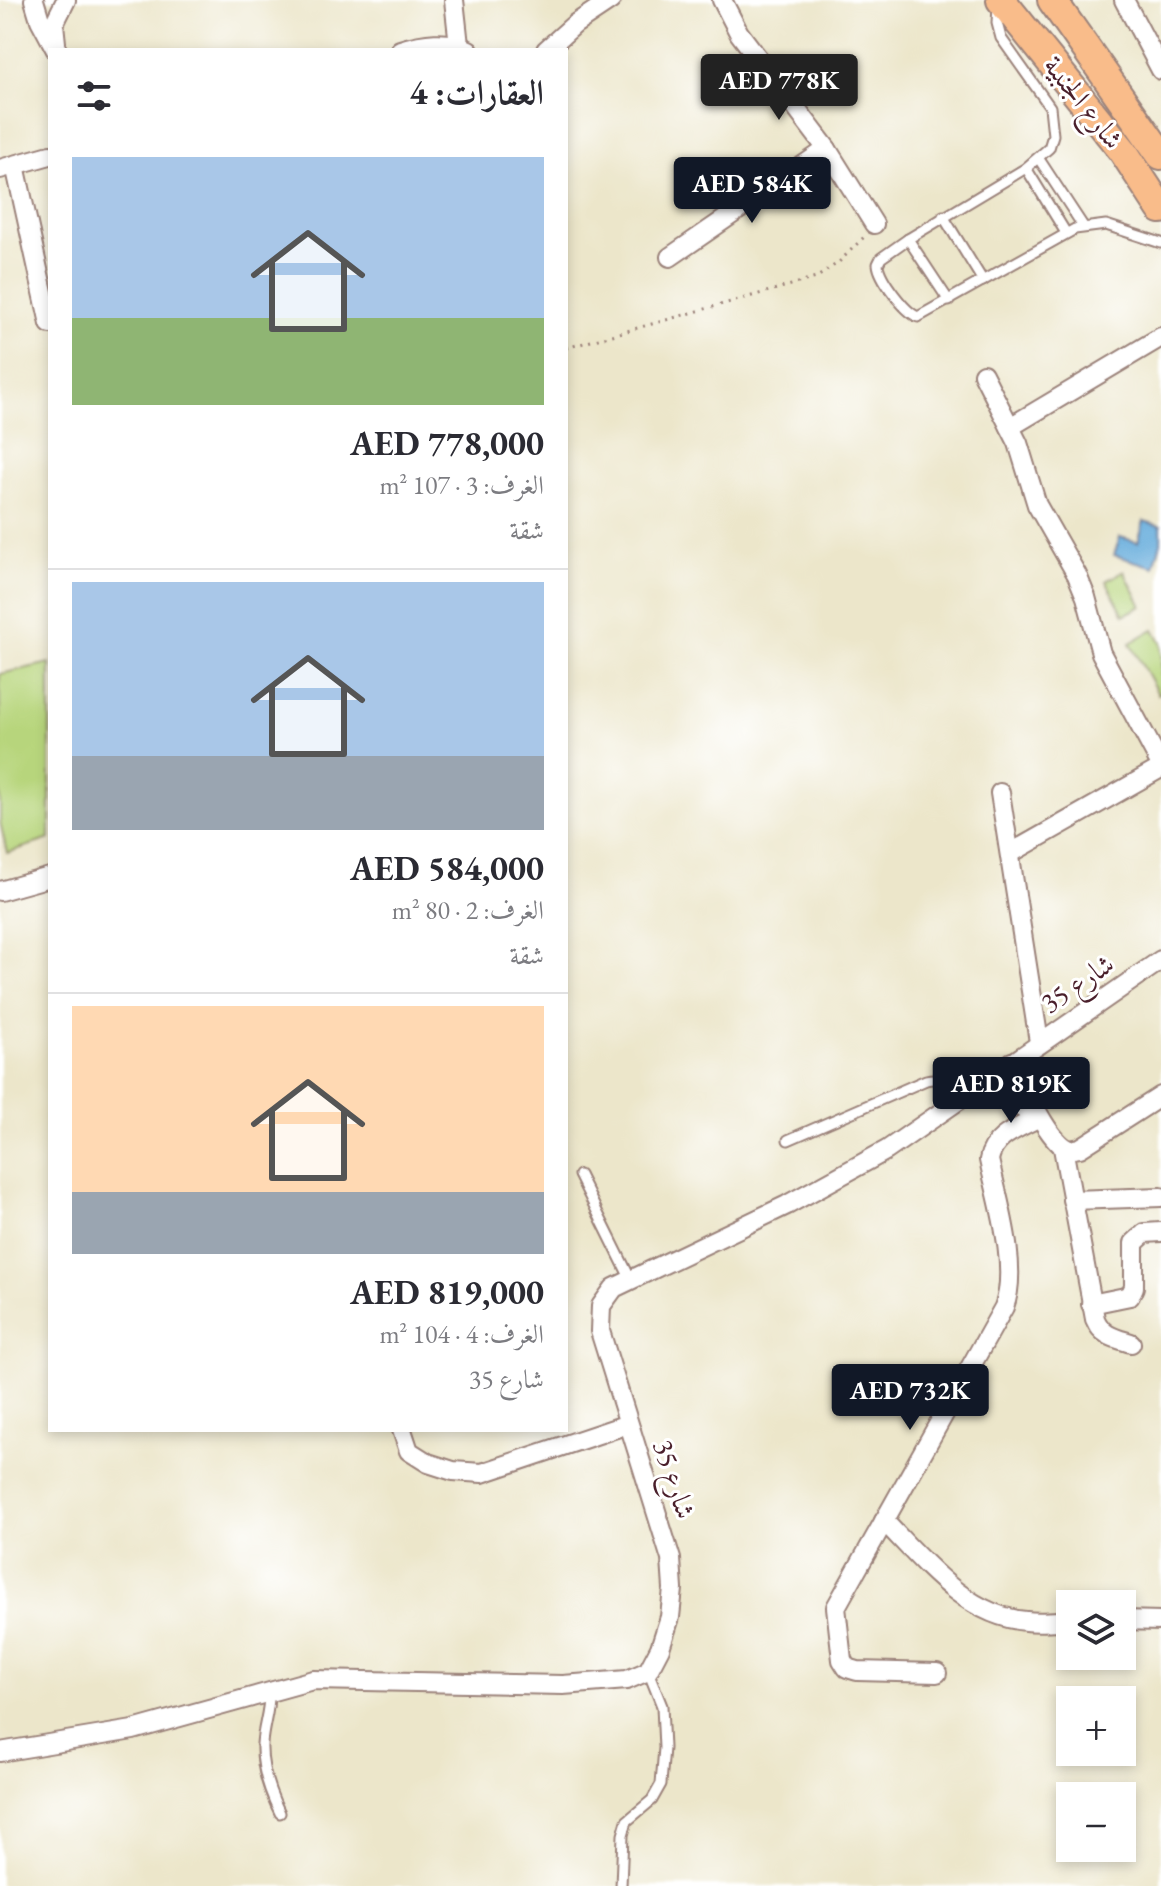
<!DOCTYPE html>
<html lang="ar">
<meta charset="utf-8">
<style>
:root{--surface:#fff;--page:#f2f2f3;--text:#2b2b33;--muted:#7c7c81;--line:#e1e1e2;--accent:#111827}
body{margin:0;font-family:"EB Garamond",Amiri,serif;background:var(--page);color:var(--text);direction:rtl;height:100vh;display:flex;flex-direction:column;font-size:30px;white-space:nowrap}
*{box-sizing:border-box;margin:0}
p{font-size:26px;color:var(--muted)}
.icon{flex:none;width:44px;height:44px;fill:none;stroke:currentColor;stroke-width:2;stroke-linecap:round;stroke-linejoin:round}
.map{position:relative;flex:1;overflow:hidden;direction:ltr}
.drawer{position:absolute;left:48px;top:48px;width:520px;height:1384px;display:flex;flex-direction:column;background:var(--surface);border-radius:0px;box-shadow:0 4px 12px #0003;direction:rtl}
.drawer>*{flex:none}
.tools{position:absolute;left:1056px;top:1590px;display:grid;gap:16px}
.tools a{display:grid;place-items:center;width:80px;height:80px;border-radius:0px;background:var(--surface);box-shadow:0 4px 12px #0003;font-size:40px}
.price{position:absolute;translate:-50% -68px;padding:0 18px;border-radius:8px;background:var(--accent);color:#fff;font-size:26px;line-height:52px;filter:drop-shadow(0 2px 4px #0008)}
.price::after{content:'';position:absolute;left:50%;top:48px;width:24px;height:18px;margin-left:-12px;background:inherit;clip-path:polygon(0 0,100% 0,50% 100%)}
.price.on{background:#222;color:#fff}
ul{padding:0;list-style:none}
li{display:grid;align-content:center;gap:16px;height:424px;padding:0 24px}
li+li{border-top:2px solid var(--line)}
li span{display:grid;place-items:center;height:248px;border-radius:0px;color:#555}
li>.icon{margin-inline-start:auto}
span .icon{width:144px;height:144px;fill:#fffc;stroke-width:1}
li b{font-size:34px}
h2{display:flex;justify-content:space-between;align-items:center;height:96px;padding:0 24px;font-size:34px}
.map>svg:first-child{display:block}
.green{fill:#b7d57c;stroke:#807a54;stroke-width:2}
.water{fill:#64abdb;stroke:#576583;stroke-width:2}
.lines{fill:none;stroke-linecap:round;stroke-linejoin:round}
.lane-casing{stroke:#9b827a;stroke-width:13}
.street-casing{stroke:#9b827a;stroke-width:22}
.primary-casing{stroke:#9b827a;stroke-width:32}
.path{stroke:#9b827a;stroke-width:3;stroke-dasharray:2 6;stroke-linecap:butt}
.lane{stroke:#fff;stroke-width:9}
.street{stroke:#fff;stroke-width:18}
.primary{stroke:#f9bc8a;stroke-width:28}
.labels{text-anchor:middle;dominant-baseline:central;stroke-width:6;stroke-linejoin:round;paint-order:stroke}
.street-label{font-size:28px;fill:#4a1f2b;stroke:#fff}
</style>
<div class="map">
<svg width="1161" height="1886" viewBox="0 0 1161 1886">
<rect width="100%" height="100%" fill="#fff"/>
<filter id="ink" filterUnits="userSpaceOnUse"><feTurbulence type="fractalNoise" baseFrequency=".0125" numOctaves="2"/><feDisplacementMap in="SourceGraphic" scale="16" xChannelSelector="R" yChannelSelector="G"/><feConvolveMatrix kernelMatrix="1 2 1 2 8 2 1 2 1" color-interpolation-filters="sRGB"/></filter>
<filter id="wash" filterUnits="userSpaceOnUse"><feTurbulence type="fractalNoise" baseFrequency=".006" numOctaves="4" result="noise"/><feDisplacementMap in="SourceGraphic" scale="32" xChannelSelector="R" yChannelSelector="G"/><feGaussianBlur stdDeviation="1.8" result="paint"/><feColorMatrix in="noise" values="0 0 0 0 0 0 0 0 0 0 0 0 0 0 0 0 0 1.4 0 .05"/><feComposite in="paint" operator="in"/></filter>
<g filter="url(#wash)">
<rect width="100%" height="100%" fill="#ece6ca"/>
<!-- green -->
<g class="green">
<polygon points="1124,571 1142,606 1124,615 1106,581"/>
<polygon points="1154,629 1161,642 1161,693 1158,694 1130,643"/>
<polygon points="50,663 50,839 7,853 0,822 0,674"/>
</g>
<!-- water -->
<polygon class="water" points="1144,521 1161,526 1161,542 1154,567 1114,555 1120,537 1138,542"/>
</g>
<g filter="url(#ink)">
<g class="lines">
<defs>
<g id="lane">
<path d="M998 7 997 23 1001 38 1050 107 1053 135 1049 148 1026 168 908 239 881 258 878 264C879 278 905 312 918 317L1075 229 1106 225 1161 243"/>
<polyline points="1039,159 1083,226"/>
<polyline points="1026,168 1066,233"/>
<polyline points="943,216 983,281"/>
<polyline points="908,239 949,301"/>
<path d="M788 1140 926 1080C943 1076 953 1085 964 1096"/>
<polyline points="579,1175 631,1280"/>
<path d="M269 1692C270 1710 263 1726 262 1744 261 1769 269 1791 280 1813"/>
<polyline points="621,1886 623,1835 627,1821 652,1800 661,1784 664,1748 662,1706 648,1671"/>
</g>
<g id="street">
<polyline points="34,0 40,20 56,50"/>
<polyline points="454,0 459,45"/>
<polyline points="722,0 739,33 827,149 874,224"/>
<polyline points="1124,0 1161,70"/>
<polyline points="56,43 54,24 66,0"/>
<path d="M400 50C423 43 447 39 469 50"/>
<polyline points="546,50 575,24 611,0"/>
<polyline points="15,165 50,324"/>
<polyline points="0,169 50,155"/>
<polyline points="670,257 827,149"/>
<polyline points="983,374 1018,443 1037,505 1077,575 1086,597 1101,653 1161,765"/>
<polyline points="1010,427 1161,337"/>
<polyline points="1000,793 1039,1042"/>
<polyline points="1011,853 1161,768"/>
<polyline points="0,891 50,877"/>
<path d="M1012 1062C1024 1084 1047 1141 1069 1150L1080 1148 1161 1096"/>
<polyline points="998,1072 1022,1108 1039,1117"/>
<path d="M1063 1148 1095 1319C1102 1336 1115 1338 1131 1343"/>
<polyline points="1072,1200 1161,1197"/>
<polyline points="1091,1304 1130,1296 1134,1287 1134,1243 1145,1233 1161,1232"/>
<polyline points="402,1430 409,1451 428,1463 453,1471 482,1473 628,1424"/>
<path d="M884 1521C923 1561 966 1616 1026 1621 1040 1623 1055 1621 1070 1620"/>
<polyline points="1122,1620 1161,1621"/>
<path d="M937 1673 857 1671 847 1668 842 1660 836 1607 1004 1307C1019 1268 998 1201 989 1160 993 1136 1019 1128 1039 1117"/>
<polyline points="0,1752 133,1730 313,1680 563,1685 627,1680 648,1671 660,1648 670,1617 673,1589 671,1559 600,1331 601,1306 614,1288 787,1205 887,1150 1161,960"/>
</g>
<g id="primary">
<polyline points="1001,0 1123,151 1161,209"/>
<polyline points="1052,0 1161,155"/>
</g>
</defs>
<!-- lane casing -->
<use href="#lane" class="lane-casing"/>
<!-- street casing -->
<use href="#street" class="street-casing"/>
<!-- primary casing -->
<use href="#primary" class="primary-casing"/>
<!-- path -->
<polyline class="path" points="566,348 816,278 839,262 865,236"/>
<!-- lane -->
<use href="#lane" class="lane"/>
<!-- street -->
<use href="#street" class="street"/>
<!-- primary -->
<use href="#primary" class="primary"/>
</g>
</g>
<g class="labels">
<!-- street labels -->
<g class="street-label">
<text transform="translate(1084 102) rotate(52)">شارع الجنبية</text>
<text transform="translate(1077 983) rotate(-34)">شارع 35</text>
<text transform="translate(675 1479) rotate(72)">شارع 35</text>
</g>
</g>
</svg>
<div class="tools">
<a><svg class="icon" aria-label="layers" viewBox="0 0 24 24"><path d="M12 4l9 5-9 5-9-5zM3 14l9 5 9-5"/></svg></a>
<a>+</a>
<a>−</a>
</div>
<b class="price on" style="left:779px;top:122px">AED 778K</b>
<b class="price" style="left:752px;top:225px">AED 584K</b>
<b class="price" style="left:1011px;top:1125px">AED 819K</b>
<b class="price" style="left:910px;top:1432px">AED 732K</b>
<section class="drawer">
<h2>العقارات: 4<svg class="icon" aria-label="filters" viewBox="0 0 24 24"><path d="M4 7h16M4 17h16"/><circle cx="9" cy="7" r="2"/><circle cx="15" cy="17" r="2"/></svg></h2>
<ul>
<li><span style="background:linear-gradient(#a9c7e8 65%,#8fb573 0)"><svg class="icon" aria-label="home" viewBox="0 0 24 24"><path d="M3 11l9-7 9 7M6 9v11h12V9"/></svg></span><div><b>AED 778,000</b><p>الغرف: 3 · 107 m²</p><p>شقة</p></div></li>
<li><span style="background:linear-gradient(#a9c7e8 70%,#9aa5b1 0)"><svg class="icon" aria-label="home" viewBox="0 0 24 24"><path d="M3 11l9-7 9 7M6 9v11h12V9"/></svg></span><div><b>AED 584,000</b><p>الغرف: 2 · 80 m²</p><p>شقة</p></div></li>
<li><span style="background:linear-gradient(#ffd9b3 75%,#9aa5b1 0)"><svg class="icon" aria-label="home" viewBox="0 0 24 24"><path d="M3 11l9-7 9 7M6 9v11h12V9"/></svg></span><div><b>AED 819,000</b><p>الغرف: 4 · 104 m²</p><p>شارع 35</p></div></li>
</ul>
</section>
</div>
